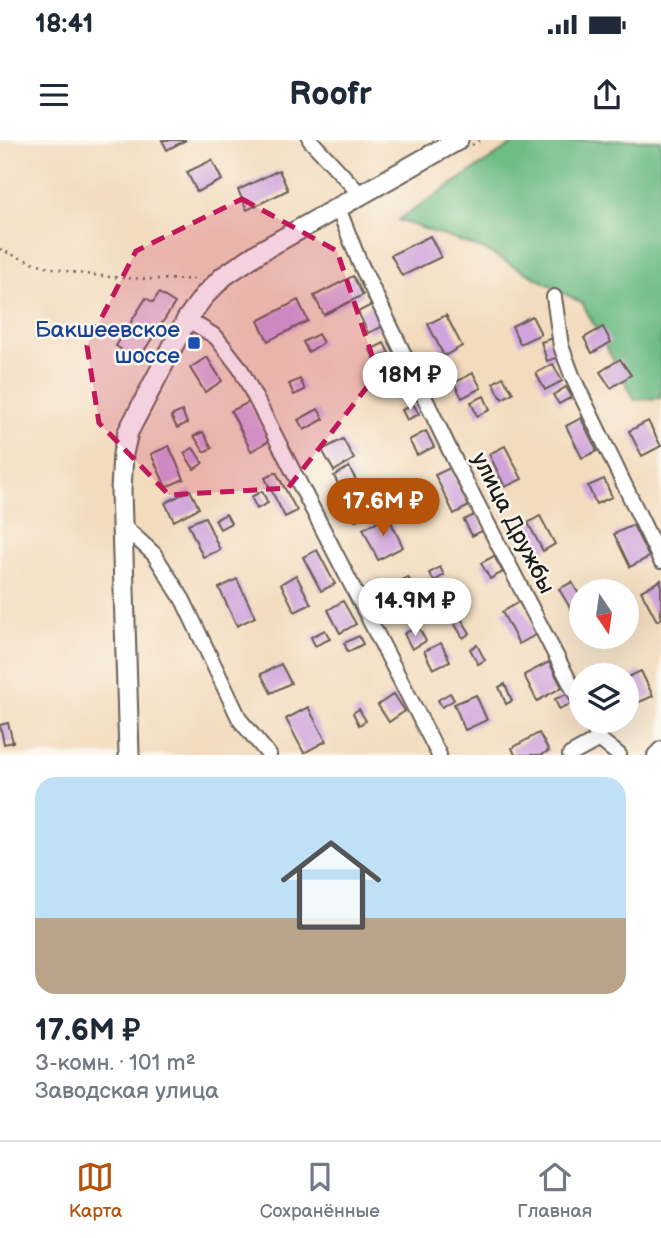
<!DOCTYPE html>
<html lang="ru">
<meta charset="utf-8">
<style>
:root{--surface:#fff;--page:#f2f2f3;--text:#1f2937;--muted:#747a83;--line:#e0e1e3;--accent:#b45309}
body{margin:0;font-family:"Balsamiq Sans",sans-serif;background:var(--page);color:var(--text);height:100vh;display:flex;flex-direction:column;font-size:26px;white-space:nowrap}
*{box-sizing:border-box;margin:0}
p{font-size:23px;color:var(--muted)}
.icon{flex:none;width:38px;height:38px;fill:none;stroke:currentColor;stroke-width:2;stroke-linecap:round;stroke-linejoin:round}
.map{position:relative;height:615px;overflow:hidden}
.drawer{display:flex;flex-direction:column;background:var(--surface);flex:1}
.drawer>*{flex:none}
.needle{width:46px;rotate:167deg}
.buttons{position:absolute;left:569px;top:439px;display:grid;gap:14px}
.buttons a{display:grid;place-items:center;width:70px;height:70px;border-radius:50%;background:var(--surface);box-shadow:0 7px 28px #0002;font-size:35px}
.price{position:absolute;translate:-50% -60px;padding:0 16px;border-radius:24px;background:#fff;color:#222;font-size:23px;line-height:46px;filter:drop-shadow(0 2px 4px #0008)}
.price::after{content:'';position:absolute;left:50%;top:42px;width:21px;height:16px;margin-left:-10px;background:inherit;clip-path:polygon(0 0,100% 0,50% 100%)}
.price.selected{background:var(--accent);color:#fff}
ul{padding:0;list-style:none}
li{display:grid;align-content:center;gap:14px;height:371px;padding:0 35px}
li+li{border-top:2px solid var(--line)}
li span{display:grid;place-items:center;height:217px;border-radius:21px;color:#555}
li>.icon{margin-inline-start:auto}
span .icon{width:126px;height:126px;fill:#fffc;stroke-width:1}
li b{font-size:30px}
.status{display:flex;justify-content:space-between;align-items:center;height:49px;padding:0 35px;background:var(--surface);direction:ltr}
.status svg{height:19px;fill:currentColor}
header{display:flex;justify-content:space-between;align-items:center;height:91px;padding:0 35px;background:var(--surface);font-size:32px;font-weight:700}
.menu{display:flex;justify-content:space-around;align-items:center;height:98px;border-top:2px solid var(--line);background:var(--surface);font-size:19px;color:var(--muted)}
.menu a{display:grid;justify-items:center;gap:4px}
.menu .selected{color:var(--accent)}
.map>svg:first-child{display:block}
.forest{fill:#6ebc86;stroke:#456c51;stroke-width:2}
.building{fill:#d0a4dc}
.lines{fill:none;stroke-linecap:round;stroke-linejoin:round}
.street-casing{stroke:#675f55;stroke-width:18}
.secondary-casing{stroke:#675f55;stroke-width:23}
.path{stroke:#675f55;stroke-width:2.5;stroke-dasharray:2 5;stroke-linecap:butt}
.street{stroke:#fff;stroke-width:14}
.secondary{stroke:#fff;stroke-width:19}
.marked{fill:#c2185b;fill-opacity:0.2;stroke:#c2185b;stroke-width:5;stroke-dasharray:14 9;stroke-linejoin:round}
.transit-dot{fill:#1a4fb4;stroke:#fbf7ec;stroke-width:2.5}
.labels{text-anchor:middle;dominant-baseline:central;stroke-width:5;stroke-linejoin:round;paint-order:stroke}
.transit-label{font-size:23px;fill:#164399;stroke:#fbf7ec;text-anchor:end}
.street-label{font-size:23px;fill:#1c1c1c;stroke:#fbf7ec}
</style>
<div class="status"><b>18:41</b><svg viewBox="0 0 49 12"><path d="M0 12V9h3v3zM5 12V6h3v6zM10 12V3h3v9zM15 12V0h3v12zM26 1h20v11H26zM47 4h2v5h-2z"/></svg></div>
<header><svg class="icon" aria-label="menu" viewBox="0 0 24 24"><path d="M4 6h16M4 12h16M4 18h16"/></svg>Roofr<svg class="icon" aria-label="share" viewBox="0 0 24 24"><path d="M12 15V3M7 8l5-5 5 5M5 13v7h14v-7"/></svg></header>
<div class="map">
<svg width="661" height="615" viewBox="0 0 661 615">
<rect width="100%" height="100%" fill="#fbf7ec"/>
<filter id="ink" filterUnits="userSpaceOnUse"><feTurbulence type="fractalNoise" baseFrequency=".0143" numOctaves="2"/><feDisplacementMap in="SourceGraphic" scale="14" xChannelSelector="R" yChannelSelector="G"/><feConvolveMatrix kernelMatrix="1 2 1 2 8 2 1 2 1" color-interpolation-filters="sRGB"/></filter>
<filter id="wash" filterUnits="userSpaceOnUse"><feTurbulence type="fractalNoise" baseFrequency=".00686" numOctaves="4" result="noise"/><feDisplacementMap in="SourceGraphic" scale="28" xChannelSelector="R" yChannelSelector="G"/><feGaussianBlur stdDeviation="1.57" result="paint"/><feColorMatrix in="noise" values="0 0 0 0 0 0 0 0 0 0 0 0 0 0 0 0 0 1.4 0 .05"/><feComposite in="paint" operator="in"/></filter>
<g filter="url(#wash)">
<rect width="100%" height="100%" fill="#f3dbbe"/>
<!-- forest -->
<polygon class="forest" points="519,0 661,0 661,258 635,260 582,163 485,110 398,80"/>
<g id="blocks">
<!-- building -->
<g class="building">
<polygon points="162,0 186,0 167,10"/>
<polygon points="212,20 222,40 197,52 187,32"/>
<polygon points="279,30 288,50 247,70 238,50"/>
<polygon points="430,96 441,117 402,136 391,115"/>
<polygon points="353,136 363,155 324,175 314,156"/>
<polygon points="159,153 175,163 138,220 116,206 146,158 153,162"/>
<polygon points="298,160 308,181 268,201 258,181"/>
<polygon points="373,164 384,186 368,193 358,172"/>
<polygon points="446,175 462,206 444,216 428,184"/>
<polygon points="532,176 541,194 520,204 512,186"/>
<polygon points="603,187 611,202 592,213 584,198"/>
<polygon points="318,194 323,203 308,212 303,202"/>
<polygon points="553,198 559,217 547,221 541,202"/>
<polygon points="384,203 389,213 375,220 370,210"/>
<polygon points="207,217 222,241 205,252 190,228"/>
<polygon points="620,219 631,235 611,248 600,232"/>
<polygon points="400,224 413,246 396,255 384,233"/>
<polygon points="553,224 562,241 545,250 536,233"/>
<polygon points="473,233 481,248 462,258 454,243"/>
<polygon points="503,237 513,253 502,259 493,243"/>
<polygon points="300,239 305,250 294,255 289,244"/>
<polygon points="566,247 572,257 559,264 553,255"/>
<polygon points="484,256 490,270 477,276 471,262"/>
<polygon points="249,262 269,301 251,311 231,271"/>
<polygon points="413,264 419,274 407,280 402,270"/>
<polygon points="318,269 324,279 304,290 298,280"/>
<polygon points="182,271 187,283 177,288 171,276"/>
<polygon points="581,278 597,311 582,318 566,286"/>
<polygon points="648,281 661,306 642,316 629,291"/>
<polygon points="426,291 434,307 417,315 409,300"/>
<polygon points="203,292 212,308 204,312 194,296"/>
<polygon points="343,299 354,319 334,331 322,310"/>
<polygon points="169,306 184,339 166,347 151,314"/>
<polygon points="505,306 522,339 505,347 489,314"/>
<polygon points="193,308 203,323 194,329 184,313"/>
<polygon points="349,327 356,340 341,349 334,336"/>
<polygon points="450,328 469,366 454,374 435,335"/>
<polygon points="276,332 297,371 285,377 265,338"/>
<polygon points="604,339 612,357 596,364 588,346"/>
<polygon points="190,350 199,368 174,381 165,363"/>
<polygon points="262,351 268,363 257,369 251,357"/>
<polygon points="359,360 366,375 355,381 347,366"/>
<polygon points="226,374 231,383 220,389 215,380"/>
<polygon points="476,374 484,390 472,396 464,380"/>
<polygon points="388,376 403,407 378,420 363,389"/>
<polygon points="540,376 555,404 543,411 528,383"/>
<polygon points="205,377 220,410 203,417 188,384"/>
<polygon points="633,385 649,417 630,427 614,394"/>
<polygon points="317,410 335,444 321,451 303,417"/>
<polygon points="494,416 503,432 490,439 481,423"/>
<polygon points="440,427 444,435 434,441 429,433"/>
<polygon points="296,435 311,464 295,472 281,444"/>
<polygon points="408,437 426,471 412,479 393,445"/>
<polygon points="237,439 255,477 237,486 219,448"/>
<polygon points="661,440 661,479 657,481 641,451"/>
<polygon points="572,442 581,458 581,478 577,480 559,449"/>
<polygon points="343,461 356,484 340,493 328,470"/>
<polygon points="519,462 537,494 519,504 502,472"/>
<polygon points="459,475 470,493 463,498 452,479"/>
<polygon points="418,486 426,501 412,509 404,494"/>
<polygon points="325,490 330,499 315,506 311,497"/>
<polygon points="359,496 363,504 348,512 344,503"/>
<polygon points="441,503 450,521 433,529 424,511"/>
<polygon points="477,505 485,520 478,524 470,509"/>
<polygon points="549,522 562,547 537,561 524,535"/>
<polygon points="281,524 291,543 271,553 261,534"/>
<polygon points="641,531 653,556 626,568 626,538"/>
<polygon points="505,544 512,561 506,564 499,547"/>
<polygon points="450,553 454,560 442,567 438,560"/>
<polygon points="569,553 573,563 559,569 555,559"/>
<polygon points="394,554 405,571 389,582 378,565"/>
<polygon points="476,555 487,580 465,590 454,564"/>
<polygon points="308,567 326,601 304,613 286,579"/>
<polygon points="359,569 366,581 359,585 353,573"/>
<polygon points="8,583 13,602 4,604 0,585"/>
<polygon points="539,593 549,611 541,615 515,615 512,608"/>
</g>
</g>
</g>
<g filter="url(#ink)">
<use href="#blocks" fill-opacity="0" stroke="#675f55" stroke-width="2"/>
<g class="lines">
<defs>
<g id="street">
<polyline points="310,0 361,55"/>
<polyline points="338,68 359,121 455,321 581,564"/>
<polyline points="554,157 561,206 573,238 661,421"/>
<polyline points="187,179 216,197 240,228 439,615"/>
<polyline points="121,384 154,414 183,460 240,580 269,615"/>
<polyline points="590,581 599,599 619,615"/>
<polyline points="570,615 599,599"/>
<polyline points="655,615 661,609"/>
</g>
<polyline id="secondary" points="129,615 121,350 123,314 128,292 187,179 204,156 224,136 261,111 458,0"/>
</defs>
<!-- street casing -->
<use href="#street" class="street-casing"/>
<!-- secondary casing -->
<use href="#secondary" class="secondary-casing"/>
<!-- path -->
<g class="path">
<polyline points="472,5 481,0"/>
<path d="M0 109C60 139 133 140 199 139"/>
</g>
<!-- street -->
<use href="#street" class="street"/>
<!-- secondary -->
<use href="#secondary" class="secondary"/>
</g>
</g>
<!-- marked area -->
<path class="marked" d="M242 59 337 111 378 233 288 348 169 355 99 283 87 206 136 111Z"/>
<!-- markers -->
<rect class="transit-dot" x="187" y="196" width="14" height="14" rx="3.5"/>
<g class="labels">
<!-- transit labels -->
<g class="transit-label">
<text x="180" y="190">Бакшеевское<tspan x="180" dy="26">шоссе</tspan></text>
</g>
<!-- street labels -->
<g class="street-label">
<text transform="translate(513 383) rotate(63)">улица Дружбы</text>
</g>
</g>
</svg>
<div class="buttons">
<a><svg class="needle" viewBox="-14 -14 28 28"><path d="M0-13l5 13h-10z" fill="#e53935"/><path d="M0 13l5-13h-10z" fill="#747a83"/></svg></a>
<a><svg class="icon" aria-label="layers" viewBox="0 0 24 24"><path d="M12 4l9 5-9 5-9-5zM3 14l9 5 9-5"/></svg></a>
</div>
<b class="price" style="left:410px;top:272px">18M ₽</b>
<b class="price selected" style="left:383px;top:398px">17.6M ₽</b>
<b class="price" style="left:415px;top:498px">14.9M ₽</b>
</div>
<section class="drawer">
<ul>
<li><span style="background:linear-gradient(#bfe0f5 65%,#b9a48a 0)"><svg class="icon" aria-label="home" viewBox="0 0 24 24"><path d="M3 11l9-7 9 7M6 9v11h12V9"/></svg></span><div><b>17.6M ₽</b><p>3-комн. · 101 m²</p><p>Заводская улица</p></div></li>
</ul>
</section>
<nav class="menu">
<a class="selected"><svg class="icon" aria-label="map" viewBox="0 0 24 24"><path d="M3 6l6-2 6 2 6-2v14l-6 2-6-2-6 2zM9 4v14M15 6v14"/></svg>Карта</a>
<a><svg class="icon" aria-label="saved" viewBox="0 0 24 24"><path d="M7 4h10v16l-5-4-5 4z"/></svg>Сохранённые</a>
<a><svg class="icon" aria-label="home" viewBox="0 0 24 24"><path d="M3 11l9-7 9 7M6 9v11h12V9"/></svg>Главная</a>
</nav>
